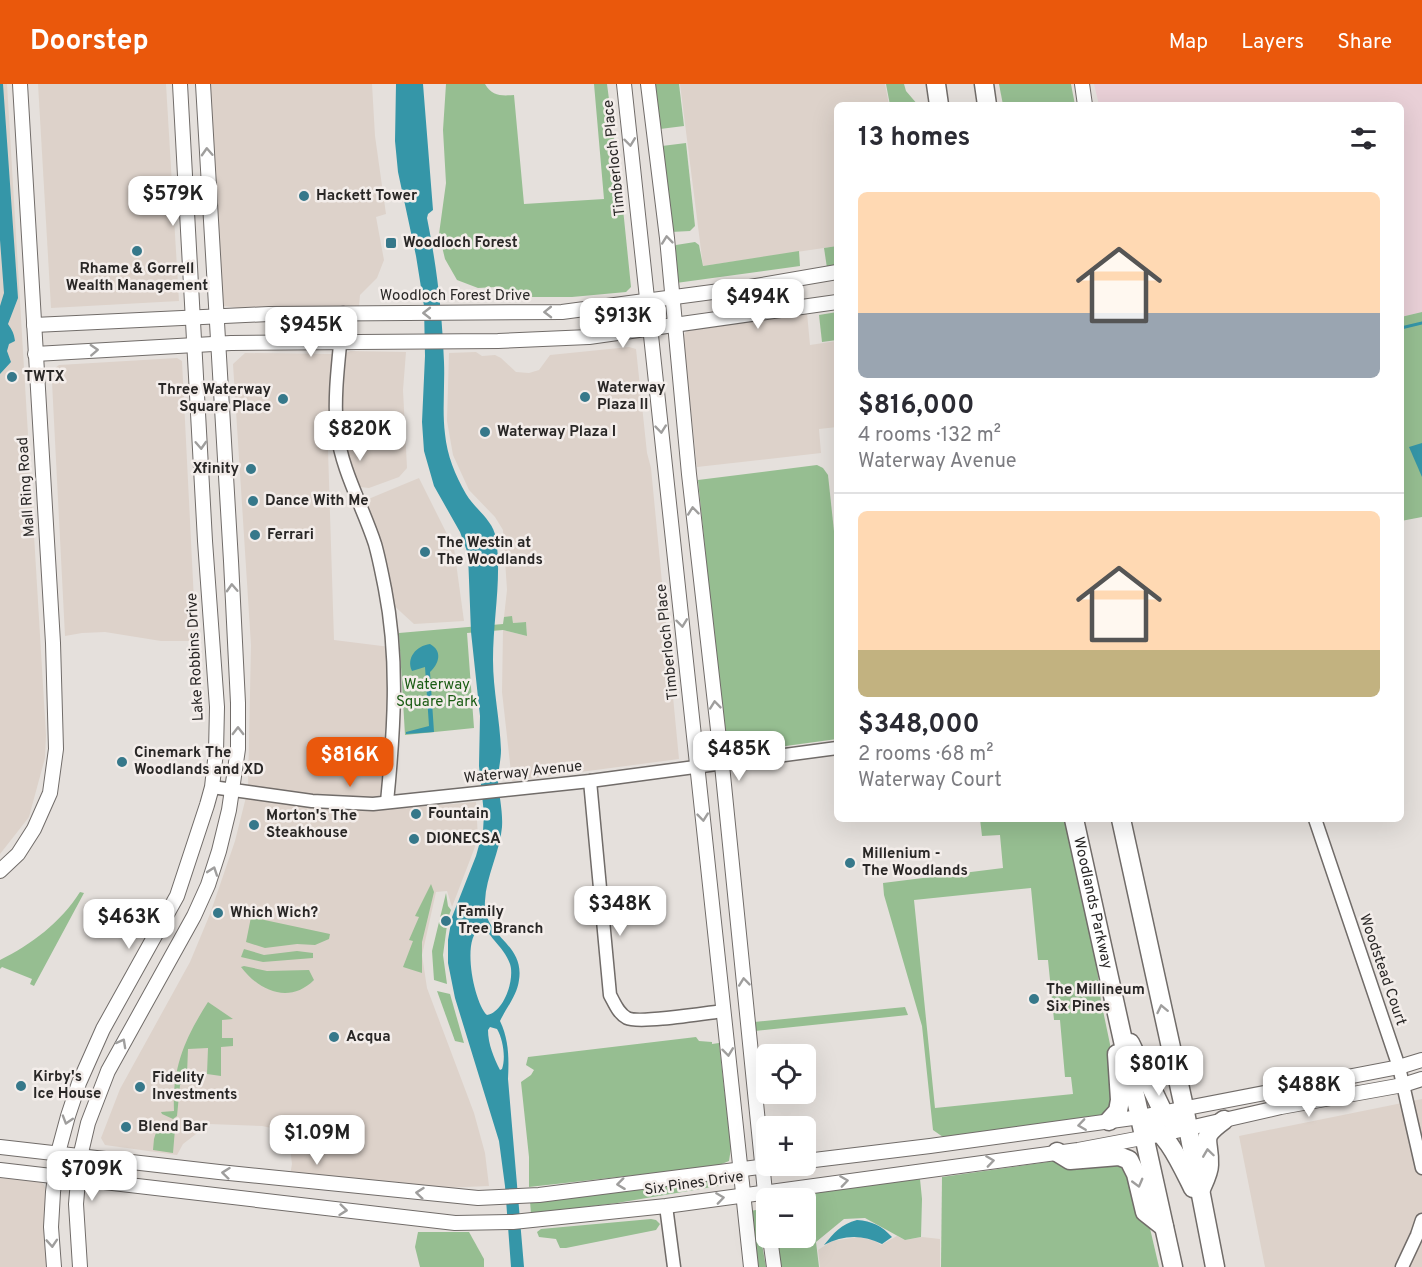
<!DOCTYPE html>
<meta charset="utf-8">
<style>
:root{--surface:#fff;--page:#f7f7f7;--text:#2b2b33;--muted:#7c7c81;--line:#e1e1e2;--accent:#ea580c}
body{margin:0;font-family:Overpass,sans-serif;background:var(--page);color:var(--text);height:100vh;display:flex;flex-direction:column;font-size:22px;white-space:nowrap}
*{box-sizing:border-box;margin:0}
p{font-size:20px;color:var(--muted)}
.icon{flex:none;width:33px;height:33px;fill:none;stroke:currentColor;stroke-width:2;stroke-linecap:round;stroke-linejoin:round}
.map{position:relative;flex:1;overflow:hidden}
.side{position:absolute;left:834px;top:18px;width:570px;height:720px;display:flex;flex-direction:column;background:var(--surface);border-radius:9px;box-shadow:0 6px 24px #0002}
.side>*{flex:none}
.tools{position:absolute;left:756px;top:960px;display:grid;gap:12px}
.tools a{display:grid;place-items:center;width:60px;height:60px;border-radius:9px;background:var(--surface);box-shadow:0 6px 24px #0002;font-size:30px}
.price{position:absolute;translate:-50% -51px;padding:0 14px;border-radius:12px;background:#fff;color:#222;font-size:20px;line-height:39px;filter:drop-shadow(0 2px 3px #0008)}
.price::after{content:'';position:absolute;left:50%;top:36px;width:18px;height:14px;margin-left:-9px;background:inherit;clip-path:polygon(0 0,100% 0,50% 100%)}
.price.active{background:var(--accent);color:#fff}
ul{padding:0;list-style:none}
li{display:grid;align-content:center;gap:12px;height:318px;padding:0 24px}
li+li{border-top:2px solid var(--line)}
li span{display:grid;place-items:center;height:186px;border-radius:9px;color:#555}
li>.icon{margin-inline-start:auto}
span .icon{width:108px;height:108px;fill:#fffc;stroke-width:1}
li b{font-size:26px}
h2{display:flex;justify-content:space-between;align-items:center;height:72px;padding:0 24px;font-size:26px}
header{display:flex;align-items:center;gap:36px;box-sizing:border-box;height:84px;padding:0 30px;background:var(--accent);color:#fff}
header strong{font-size:28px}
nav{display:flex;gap:33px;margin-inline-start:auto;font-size:21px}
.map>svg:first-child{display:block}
.built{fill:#ddd2ca}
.education{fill:#e9d0d7}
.green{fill:#96be91;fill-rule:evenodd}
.water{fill:#3596a8;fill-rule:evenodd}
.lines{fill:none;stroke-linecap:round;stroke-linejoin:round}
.stream{stroke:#3596a8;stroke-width:3}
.minor-casing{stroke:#716c69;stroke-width:15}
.tertiary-casing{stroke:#716c69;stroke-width:16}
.primary-casing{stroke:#716c69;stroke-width:21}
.minor{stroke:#fff;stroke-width:12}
.tertiary{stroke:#fff;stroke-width:14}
.primary{stroke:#fff;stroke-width:18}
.oneway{stroke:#9f9e9d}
.poi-dot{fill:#36788a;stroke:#f3edea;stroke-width:2}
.labels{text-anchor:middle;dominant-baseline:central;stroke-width:5;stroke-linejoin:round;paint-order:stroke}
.street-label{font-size:15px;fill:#292726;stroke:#f3edea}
.poi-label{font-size:15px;font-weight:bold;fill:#292726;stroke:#f3edea;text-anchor:start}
.park-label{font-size:15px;fill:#1b5c14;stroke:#f3edea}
</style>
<header>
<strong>Doorstep</strong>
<nav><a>Map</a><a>Layers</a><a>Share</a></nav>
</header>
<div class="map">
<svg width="1422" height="1183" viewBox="0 0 1422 1183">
<rect width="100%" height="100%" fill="#e5e0dc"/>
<!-- built -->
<g class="built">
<polygon points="0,0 7,0 46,651 45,674 29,733 0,770"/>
<polygon points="38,0 166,0 179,217 51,224"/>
<polygon points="210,0 372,0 375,52 386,130 376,133 384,176 377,194 360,211 359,222 239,224 224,222 222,211"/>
<polygon points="680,0 885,0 889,21 837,21 837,162 703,182"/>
<polygon points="807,229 810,261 837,257 837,343 819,345 821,369 697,383 683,253 685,249 688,246"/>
<polygon points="629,263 636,265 647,369 651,384 679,675 512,697 502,608 503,546 527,552 526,538 513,539 512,533 504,533 507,506 503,446 495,433 469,406 453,371 447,337 449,269 476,268 482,272 495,271 501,274 516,288 529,289 539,286 550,271"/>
<polygon points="351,267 406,268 403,306 407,384 399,393 369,404 360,403 357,399 343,357 341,317 345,273 346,269"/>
<polygon points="245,269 332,270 328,366 334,556 390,563 390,629 378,726 476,718 478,755 452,823 447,807 436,808 422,871 427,904 474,1029 485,1069 489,1102 441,1104 290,1091 292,1080 290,1063 276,1045 262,1042 209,1040 183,1060 177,1071 105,1061 101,1054 120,1005 190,878 210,830 235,757 248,705 251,561 233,280"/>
<polygon points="177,274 182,277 196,557 161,557 105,548 82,549 65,552 52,298 55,291 54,285 59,281"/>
<polygon points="419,394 454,464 464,537 414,540 390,518 366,416"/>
<polygon points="1422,1015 1422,1183 1265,1183 1239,1052"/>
<polygon points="0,1094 41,1098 44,1101 47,1108 44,1150 47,1183 0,1183"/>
<polygon points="897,1152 905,1156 922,1153 940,1155 940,1183 820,1183 818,1166 832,1157 859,1153 875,1157 881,1161"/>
</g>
<!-- education -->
<polygon class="education" points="1094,0 1422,0 1422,228 1401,233 1401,21 1099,21"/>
<!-- green -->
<g class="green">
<path d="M446 0H485C492 12 501 12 514 11L524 120 604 115 594 0H607L622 115 631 203 626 208 572 213H530L496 203 478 204 457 196 445 175 439 150 446 99 443 46Z"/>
<polygon points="655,0 679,0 684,42 660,45"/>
<polygon points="886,0 904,0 906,7 918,21 890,21"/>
<polygon points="999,0 1071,0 1075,21 1003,21"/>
<polygon points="686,59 695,142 690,147 671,148 662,62"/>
<polygon points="695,158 699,161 703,182 799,167 800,182 676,199 672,166 676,161"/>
<polygon points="837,162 837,182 827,184 824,164"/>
<polygon points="837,228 837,256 822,258 819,231"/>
<polygon points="1422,228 1422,433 1401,437 1401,233"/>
<polygon points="817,381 823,384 828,391 837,475 837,655 726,670 698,396"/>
<polygon points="512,532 513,539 526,538 527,552 503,546 467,549 474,644 405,651 399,549 503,540 504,533"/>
<path d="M980 735H1064L1096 877 1101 917 1121 1013 1108 1031 952 1053H943L933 1046 922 942 884 811 883 799 1003 784 1000 751 982 752ZM1031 804 1038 876H1048L1054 936H1060L1065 993H1071L1073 1010 935 1024 914 816Z"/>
<polygon points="431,800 434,808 422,858 422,889 403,883 413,857 409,856 419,833 415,832"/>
<path d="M80 808 84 809 34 902 30 900 32 895 2 883 0 885V876C31 861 61 838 80 808Z"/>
<polygon points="446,809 448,822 451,826 448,834 446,834 444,839 447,841 443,871 447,900 434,896 432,867"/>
<polygon points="251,833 330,850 329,855 315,861 297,860 265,864 246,858"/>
<polygon points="244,865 264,871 297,867 313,869 313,874 263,878 241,873"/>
<path d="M244 882 267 887 309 886 314 896C290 920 260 908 241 883Z"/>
<polygon points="437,907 450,910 464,959 455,957"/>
<path d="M208 918 233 935 222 936V954H233V962L221 963V992L207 990 208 964 188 965 187 990 180 1001 177 1032 173 1035 162 1030 161 1028 174 1027C172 984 185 954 208 918Z"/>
<polygon points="905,923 908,931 755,947 754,938"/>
<polygon points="696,953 699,957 712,958 712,960 719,959 731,1064 729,1077 717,1082 529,1103 529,1073 521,998 531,991 534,986 526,981 528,973"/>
<polygon points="158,1042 170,1045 172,1043 175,1045 173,1069 153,1066 154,1055"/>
<polygon points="1117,1068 1138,1093 1159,1183 941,1183 942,1093"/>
<polygon points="723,1093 724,1101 617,1119 531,1130 530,1117"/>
<polygon points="920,1095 922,1115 921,1153 905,1156 865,1134 844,1135 816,1158 819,1183 780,1183 776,1154 806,1154 806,1114 781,1114 786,1112"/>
<polygon points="756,1126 766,1183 755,1183 750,1127"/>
<polygon points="651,1135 656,1136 660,1140 656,1146 566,1164 560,1164 556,1155 539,1153 537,1148 541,1145"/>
<polygon points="418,1148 469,1148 484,1175 484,1183 420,1183 415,1163"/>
</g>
<!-- water -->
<g class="water">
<path d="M0 0H3L18 214 8 240C12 246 14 249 15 257L9 260 7 267 11 278 0 290V222L4 209 0 156Z"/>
<path d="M396 0H423L433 126 428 130 427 134C437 184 442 227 444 278 445 302 442 326 445 350 447 371 455 391 466 410 475 425 493 436 496 454 502 495 493 534 493 576 493 606 500 636 501 666 501 676 498 687 498 697 499 712 503 727 502 743 500 768 486 792 485 817 482 853 525 858 519 896 517 912 506 924 500 937 509 956 509 974 508 995L524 1183H511L505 1102 499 1057 455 914 448 879V856L452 833 476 772 483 747 484 730 479 682 480 632 471 548 468 470 460 448 434 402 424 367 422 338 425 272 424 222 416 172 398 88 395 57ZM480 845C487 846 490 851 494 856 500 863 507 871 510 880 515 895 504 928 487 931 474 919 461 854 480 845ZM490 943 497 945C503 955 506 974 502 985L500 986C494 974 488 960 488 946Z"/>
<polygon points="1422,359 1422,393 1409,363"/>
<path d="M430 560C443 567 439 580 430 588L434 648 406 650V648L429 642 425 583 412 587C406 574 416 562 430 560Z"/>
<path d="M857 1136C872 1137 882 1142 892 1153L882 1160C862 1150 843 1151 824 1161 834 1149 841 1140 857 1136Z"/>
</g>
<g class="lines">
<!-- stream -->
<polyline class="stream" points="1401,244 1422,239"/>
<defs>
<g id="minor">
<path d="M343 229C340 268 333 309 337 348 342 387 363 423 375 460 379 474 382 490 385 505 399 576 394 647 387 718"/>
<path d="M590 697 610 911C615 920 618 929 627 934 639 940 706 929 723 927"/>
<polyline points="212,703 312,717 373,720 590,697 837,664"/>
<polyline points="1315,735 1399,983 1422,1084"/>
<polyline points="666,1122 674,1183"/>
<polyline points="1402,1183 1417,1151 1422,1136"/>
</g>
<g id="tertiary">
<polyline points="624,0 751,1183"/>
<polyline points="648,0 667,154 689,390 722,681 766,1118"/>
<polyline points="1082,0 1085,21"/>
<polyline points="34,241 269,230 562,228 750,203 837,188"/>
<polyline points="35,270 231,259 498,257 589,253 837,218"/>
<polyline points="0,787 18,770 34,745 50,709 56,665 53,559 20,0"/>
<polyline points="0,1063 219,1088 478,1114 539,1111 767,1082"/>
<polyline points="806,1077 930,1062 1140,1033 1399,983 1422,976"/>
<polyline points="0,1086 455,1139 513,1138 666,1122 1078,1066 1163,1050 1281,1023 1403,1001 1422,995"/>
<polyline points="770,1154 774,1183"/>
<polyline points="54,1183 51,1143 53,1108 58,1069 68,1032 79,999 103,945 177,812 207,721 212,703 216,668 217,623 205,457 180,0"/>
<polyline points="80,1183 76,1120 80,1073 88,1039 108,987 194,832 208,801 219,767 229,726 238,665 238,619 231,477 203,0"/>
</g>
<g id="primary">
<polyline points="936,0 939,21"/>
<polyline points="984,0 987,21"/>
<path id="s1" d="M1074 735 1173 1183"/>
<polyline points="1121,735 1184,1023 1215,1183"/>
<polyline points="1130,959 1163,1028 1172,1036 1187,1044"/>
<path d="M1140 1033C1167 1047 1180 1078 1193 1104"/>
<polyline points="1109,1037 1118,1027 1120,1016 1117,970"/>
<polyline points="1057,1068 1070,1076 1119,1072 1129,1076 1136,1090 1145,1128 1164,1143"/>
<path d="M1200 1107C1203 1100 1209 1089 1209 1081 1210 1054 1198 1055 1224 1036"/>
</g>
</defs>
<!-- minor casing -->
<use href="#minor" class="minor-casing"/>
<!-- tertiary casing -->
<use href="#tertiary" class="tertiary-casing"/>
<!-- primary casing -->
<use href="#primary" class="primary-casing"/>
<!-- minor -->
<use href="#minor" class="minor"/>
<!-- tertiary -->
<use href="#tertiary" class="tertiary"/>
<!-- primary -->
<use href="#primary" class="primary"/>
</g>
<!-- one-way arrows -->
<defs><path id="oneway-chevron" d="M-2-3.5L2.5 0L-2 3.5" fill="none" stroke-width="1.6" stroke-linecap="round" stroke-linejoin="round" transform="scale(1.5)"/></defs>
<g class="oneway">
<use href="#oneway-chevron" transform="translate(630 58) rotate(83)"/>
<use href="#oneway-chevron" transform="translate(207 68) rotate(-93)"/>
<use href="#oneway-chevron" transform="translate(667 156) rotate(-96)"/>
<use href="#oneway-chevron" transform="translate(548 228) rotate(179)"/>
<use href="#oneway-chevron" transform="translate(427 229) rotate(-180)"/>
<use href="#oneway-chevron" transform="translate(94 266) rotate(-3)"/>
<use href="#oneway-chevron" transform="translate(661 345) rotate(84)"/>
<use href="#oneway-chevron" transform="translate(201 361) rotate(87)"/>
<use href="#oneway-chevron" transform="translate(693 427) rotate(-96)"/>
<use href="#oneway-chevron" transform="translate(232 504) rotate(-93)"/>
<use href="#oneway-chevron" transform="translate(682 539) rotate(83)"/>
<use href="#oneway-chevron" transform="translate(715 621) rotate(-96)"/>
<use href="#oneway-chevron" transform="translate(238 647) rotate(-90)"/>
<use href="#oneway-chevron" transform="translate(703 733) rotate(84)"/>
<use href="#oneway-chevron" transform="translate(213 787) rotate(-71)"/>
<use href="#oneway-chevron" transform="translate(744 898) rotate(-96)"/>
<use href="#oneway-chevron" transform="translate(1162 925) rotate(-102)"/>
<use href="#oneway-chevron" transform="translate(122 959) rotate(-61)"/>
<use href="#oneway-chevron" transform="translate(728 968) rotate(83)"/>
<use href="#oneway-chevron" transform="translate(67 1036) rotate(107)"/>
<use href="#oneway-chevron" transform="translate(1082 1041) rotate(172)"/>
<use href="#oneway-chevron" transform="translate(1208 1069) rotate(-98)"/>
<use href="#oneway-chevron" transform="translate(990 1077) rotate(-8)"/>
<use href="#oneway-chevron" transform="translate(226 1089) rotate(-174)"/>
<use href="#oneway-chevron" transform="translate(844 1097) rotate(-8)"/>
<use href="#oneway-chevron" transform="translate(1138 1099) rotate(75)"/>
<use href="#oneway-chevron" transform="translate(621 1100) rotate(173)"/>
<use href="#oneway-chevron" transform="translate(420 1109) rotate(-174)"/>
<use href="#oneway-chevron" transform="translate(720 1114) rotate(-8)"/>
<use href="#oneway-chevron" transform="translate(343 1126) rotate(6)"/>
<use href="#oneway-chevron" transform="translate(52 1159) rotate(86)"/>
</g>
<!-- markers -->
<g class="poi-dot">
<circle cx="304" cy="112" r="6"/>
<rect x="385" y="153" width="12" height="12" rx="3"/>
<circle cx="137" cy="167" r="6"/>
<circle cx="12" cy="293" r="6"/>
<circle cx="585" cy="313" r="6"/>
<circle cx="283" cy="315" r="6"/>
<circle cx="485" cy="348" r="6"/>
<circle cx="251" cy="385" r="6"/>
<circle cx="253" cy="417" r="6"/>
<circle cx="255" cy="451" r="6"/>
<circle cx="425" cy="468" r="6"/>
<circle cx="122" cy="678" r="6"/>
<circle cx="416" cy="730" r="6"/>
<circle cx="254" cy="741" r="6"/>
<circle cx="414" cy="755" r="6"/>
<circle cx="850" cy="779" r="6"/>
<circle cx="218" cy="829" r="6"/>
<circle cx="446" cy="837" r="6"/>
<circle cx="1034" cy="915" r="6"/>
<circle cx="334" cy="953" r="6"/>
<circle cx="21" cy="1002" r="6"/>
<circle cx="140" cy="1003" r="6"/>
<circle cx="126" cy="1043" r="6"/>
</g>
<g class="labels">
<!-- street labels -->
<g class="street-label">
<text transform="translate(615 74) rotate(-96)">Timberloch Place</text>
<text x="455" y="212">Woodloch Forest Drive</text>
<text transform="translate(27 403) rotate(-94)">Mall Ring Road</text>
<text transform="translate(668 558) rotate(-96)">Timberloch Place</text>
<text transform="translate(196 573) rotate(-93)">Lake Robbins Drive</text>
<text transform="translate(523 689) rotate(-6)">Waterway Avenue</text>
<text stroke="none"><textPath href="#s1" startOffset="86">Woodlands Parkway</textPath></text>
<text transform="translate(1382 886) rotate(71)">Woodstead Court</text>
<text transform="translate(694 1100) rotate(-8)">Six Pines Drive</text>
</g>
<!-- poi labels -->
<g class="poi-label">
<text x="316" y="112">Hackett Tower</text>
<text x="403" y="159">Woodloch Forest</text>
<text x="137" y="185" text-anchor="middle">Rhame &amp; Gorrell<tspan x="137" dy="17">Wealth Management</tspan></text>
<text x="24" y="293">TWTX</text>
<text x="597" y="304">Waterway<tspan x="597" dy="17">Plaza II</tspan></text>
<text x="271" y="306" text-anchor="end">Three Waterway<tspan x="271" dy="17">Square Place</tspan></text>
<text x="497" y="348">Waterway Plaza I</text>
<text x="239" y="385" text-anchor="end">Xfinity</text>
<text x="265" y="417">Dance With Me</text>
<text x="267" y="451">Ferrari</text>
<text x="437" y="459">The Westin at<tspan x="437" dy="17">The Woodlands</tspan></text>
<text x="134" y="669">Cinemark The<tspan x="134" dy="17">Woodlands and XD</tspan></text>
<text x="428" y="730">Fountain</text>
<text x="266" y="732">Morton's The<tspan x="266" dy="17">Steakhouse</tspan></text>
<text x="426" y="755">DIONECSA</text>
<text x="862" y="770">Millenium -<tspan x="862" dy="17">The Woodlands</tspan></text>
<text x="458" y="828">Family<tspan x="458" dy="17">Tree Branch</tspan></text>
<text x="230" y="829">Which Wich?</text>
<text x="1046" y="906">The Millineum<tspan x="1046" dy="17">Six Pines</tspan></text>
<text x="346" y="953">Acqua</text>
<text x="33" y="993">Kirby's<tspan x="33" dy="17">Ice House</tspan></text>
<text x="152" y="994">Fidelity<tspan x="152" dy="17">Investments</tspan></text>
<text x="138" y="1043">Blend Bar</text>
</g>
<!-- park labels -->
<g class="park-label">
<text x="437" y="601">Waterway<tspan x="437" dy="17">Square Park</tspan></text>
</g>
</g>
</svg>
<div class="tools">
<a><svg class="icon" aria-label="locate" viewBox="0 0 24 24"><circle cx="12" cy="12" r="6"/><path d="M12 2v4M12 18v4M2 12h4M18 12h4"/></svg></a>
<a>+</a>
<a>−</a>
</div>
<b class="price" style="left:173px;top:143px">$579K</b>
<b class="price" style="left:758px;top:246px">$494K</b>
<b class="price" style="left:623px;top:265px">$913K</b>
<b class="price" style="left:311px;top:274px">$945K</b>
<b class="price" style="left:360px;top:378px">$820K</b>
<b class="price" style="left:739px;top:698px">$485K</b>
<b class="price active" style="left:350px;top:704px">$816K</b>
<b class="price" style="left:620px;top:853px">$348K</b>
<b class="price" style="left:129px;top:866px">$463K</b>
<b class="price" style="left:1159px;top:1013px">$801K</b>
<b class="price" style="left:1309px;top:1034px">$488K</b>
<b class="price" style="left:317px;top:1082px">$1.09M</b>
<b class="price" style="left:92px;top:1118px">$709K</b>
<section class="side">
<h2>13 homes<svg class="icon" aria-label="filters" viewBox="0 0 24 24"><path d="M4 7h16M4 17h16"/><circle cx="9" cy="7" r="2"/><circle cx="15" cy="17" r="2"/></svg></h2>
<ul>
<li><span style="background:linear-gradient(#ffd9b3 65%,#9aa5b1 0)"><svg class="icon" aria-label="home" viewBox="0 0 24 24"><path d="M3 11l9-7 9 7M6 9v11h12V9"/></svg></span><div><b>$816,000</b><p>4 rooms · 132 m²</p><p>Waterway Avenue</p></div></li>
<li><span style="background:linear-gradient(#ffd9b3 75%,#c2b280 0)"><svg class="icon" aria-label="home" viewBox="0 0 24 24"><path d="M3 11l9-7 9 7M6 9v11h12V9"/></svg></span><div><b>$348,000</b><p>2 rooms · 68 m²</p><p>Waterway Court</p></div></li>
</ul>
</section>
</div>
